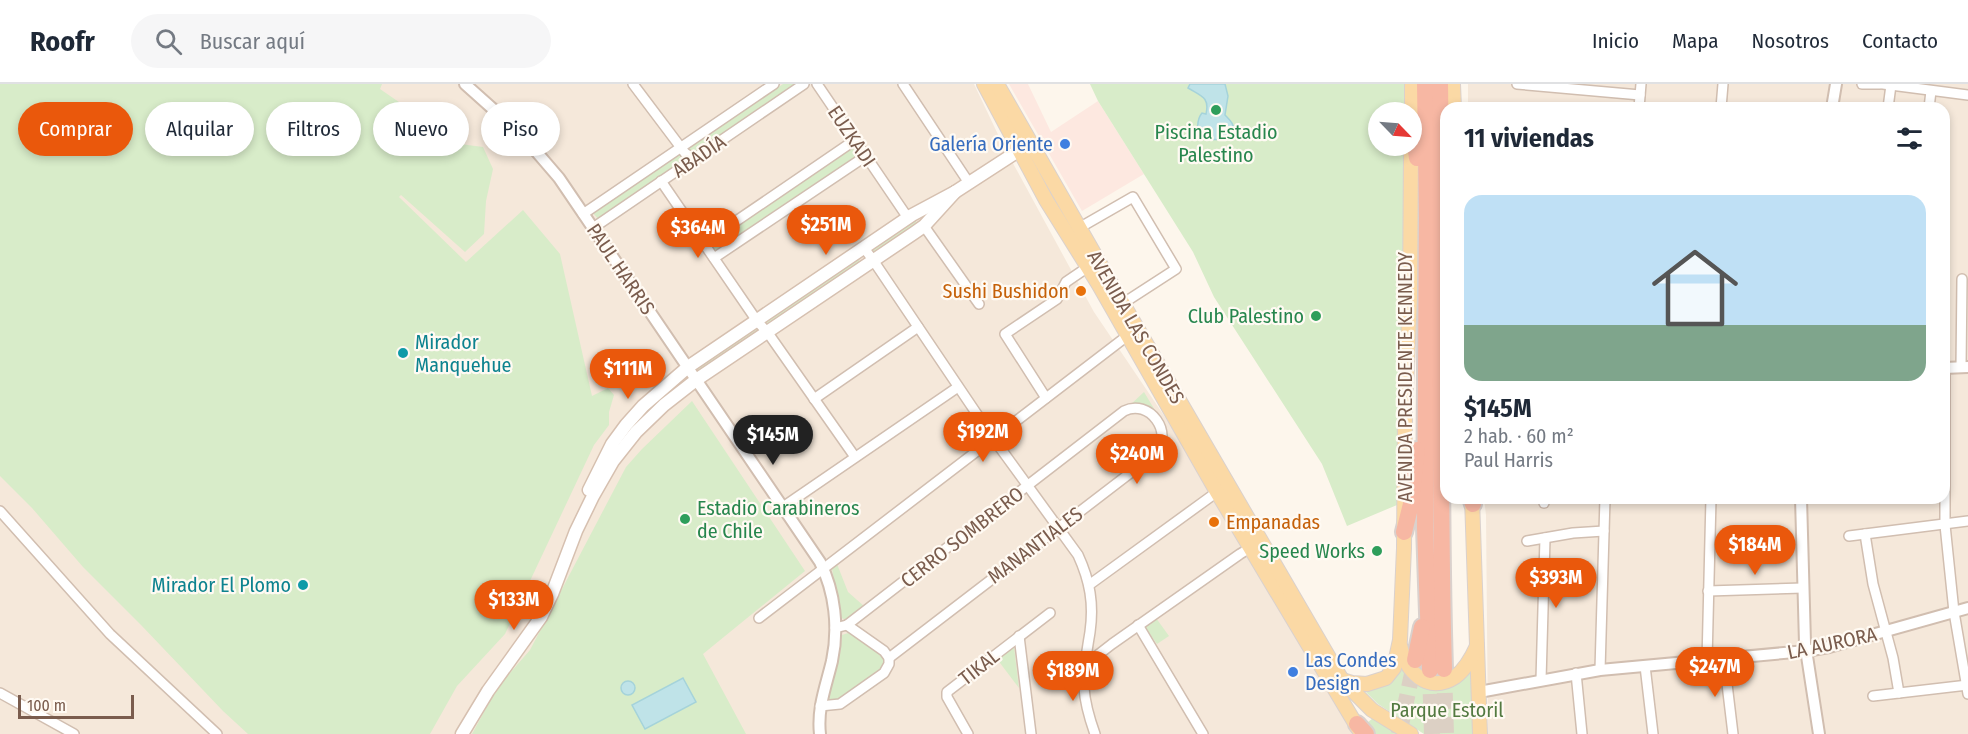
<!DOCTYPE html>
<html lang="es">
<meta charset="utf-8">
<style>
:root{--surface:#fff;--page:#f6f6f7;--text:#1f2937;--muted:#747a83;--line:#e0e1e3;--accent:#ea580c}
body{margin:0;font-family:"Fira Sans Condensed",sans-serif;background:var(--page);color:var(--text);height:100vh;display:flex;flex-direction:column;font-size:22px;white-space:nowrap}
*{box-sizing:border-box;margin:0}
p{font-size:20px;color:var(--muted)}
.icon{flex:none;width:33px;height:33px;fill:none;stroke:currentColor;stroke-width:2;stroke-linecap:round;stroke-linejoin:round}
.map{position:relative;flex:1;overflow:hidden}
.drawer{position:absolute;left:1440px;top:18px;width:510px;height:402px;display:flex;flex-direction:column;background:var(--surface);border-radius:18px;box-shadow:0 3px 9px #0003}
.drawer>*{flex:none}
.top-card{position:absolute;left:18px;top:18px;width:570px;height:54px;display:flex;gap:12px}
.needle{width:39px;rotate:115deg}
.buttons{position:absolute;left:1368px;top:18px;display:grid;gap:12px}
.buttons a{display:grid;place-items:center;width:54px;height:54px;border-radius:50%;background:var(--surface);box-shadow:0 3px 9px #0003;font-size:30px}
.scale{position:absolute;left:18px;bottom:15px;width:116px;box-sizing:border-box;padding-left:6px;border:3px solid #7a5c4d;border-top:0;font-size:16px;line-height:21px;white-space:nowrap;color:#7a5c4d;-webkit-text-stroke:4px #fffaf3;paint-order:stroke}
.price{position:absolute;translate:-50% -51px;padding:0 14px;border-radius:21px;background:var(--accent);color:#fff;font-size:20px;line-height:39px;filter:drop-shadow(0 2px 3px #0008)}
.price::after{content:'';position:absolute;left:50%;top:36px;width:18px;height:14px;margin-left:-9px;background:inherit;clip-path:polygon(0 0,100% 0,50% 100%)}
.price.active{background:#222;color:#fff}
ul{padding:0;list-style:none}
li{display:grid;align-content:center;gap:12px;height:318px;padding:0 24px}
li span{display:grid;place-items:center;height:186px;border-radius:18px;color:#555}
li>.icon{margin-inline-start:auto}
span .icon{width:108px;height:108px;fill:#fffc;stroke-width:1}
li b{font-size:26px}
h2{display:flex;justify-content:space-between;align-items:center;height:72px;padding:0 24px;font-size:26px}
.tag{padding:0 21px;border-radius:27px;background:var(--surface);box-shadow:0 3px 9px #0003;font-size:21px;line-height:54px}
.tag.active{background:var(--accent);color:#fff}
header{display:flex;align-items:center;gap:36px;box-sizing:border-box;height:84px;padding:0 30px;background:var(--surface);border-bottom:2px solid var(--line)}
header strong{font-size:28px}
nav{display:flex;gap:33px;margin-inline-start:auto;font-size:21px}
.search{width:420px;height:54px;background:var(--page);display:flex;align-items:center;gap:15px;box-sizing:border-box;padding:0 21px;border-radius:33px;color:var(--muted);font-size:22px}
.map>svg:first-child{display:block}
.residential{fill:#f5e8da}
.commercial{fill:#fde8e0}
.green{fill:#d8ecc9}
.water{fill:#bfe3e8;stroke:#a5d3da;stroke-width:1.5}
.lines{fill:none;stroke-linecap:round;stroke-linejoin:round}
.motorway-tunnel{stroke:#dcd0c4;stroke-width:16;stroke-dasharray:16 8;stroke-linecap:butt}
.minor-casing{stroke:#d1beb0;stroke-width:12}
.tertiary-casing{stroke:#d1beb0;stroke-width:14}
.secondary-casing{stroke:#d6c0b0;stroke-width:15}
.primary-casing{stroke:#dad1cd;stroke-width:16}
.motorway-casing{stroke:#dad1cd;stroke-width:20}
.minor{stroke:#fff;stroke-width:9}
.tertiary{stroke:#fff;stroke-width:10}
.secondary{stroke:#fff;stroke-width:12}
.primary{stroke:#fbd9a5;stroke-width:14}
.motorway{stroke:#f7b7a3;stroke-width:16}
.leisure-dot{fill:#2e9e5b;stroke:#fffaf3;stroke-width:2}
.shop-dot{fill:#3f7fe0;stroke:#fffaf3;stroke-width:2}
.food-dot{fill:#e8710a;stroke:#fffaf3;stroke-width:2}
.culture-dot{fill:#0f9aa8;stroke:#fffaf3;stroke-width:2}
.labels{text-anchor:middle;dominant-baseline:central;stroke-width:4.5;stroke-linejoin:round;paint-order:stroke}
.leisure-label{font-size:20px;fill:#27864d;stroke:#fffaf3;text-anchor:end}
.street-label{font-size:20px;fill:#7a5c4d;stroke:#fffaf3}
.shop-label{font-size:20px;fill:#366cbe;stroke:#fffaf3;text-anchor:end}
.food-label{font-size:20px;fill:#c56008;stroke:#fffaf3;text-anchor:end}
.culture-label{font-size:20px;fill:#0d838f;stroke:#fffaf3;text-anchor:start}
.park-label{font-size:20px;fill:#537a41;stroke:#fffaf3}
</style>
<header>
<strong>Roofr</strong>
<div class="search"><svg class="icon" aria-label="search" viewBox="0 0 24 24"><circle cx="10" cy="10" r="6"/><path d="M15 15l6 6"/></svg>Buscar aquí</div>
<nav><a>Inicio</a><a>Mapa</a><a>Nosotros</a><a>Contacto</a></nav>
</header>
<div class="map">
<svg width="1968" height="650" viewBox="0 0 1968 650">
<rect width="100%" height="100%" fill="#fdf6ec"/>
<!-- residential -->
<g class="residential">
<polygon points="0,0 974,0 1003,61 1094,228 1167,336 1329,609 1354,650 0,650"/>
<polygon points="1468,0 1968,0 1968,650 1488,650 1486,431 1484,414 1944,414 1944,24 1468,24"/>
</g>
<!-- commercial -->
<polygon class="commercial" points="1009,0 1028,0 1051,48 1098,17 1144,90 1082,127"/>
<!-- green -->
<g class="green">
<polygon points="0,0 382,0 380,5 460,60 483,63 493,85 486,117 484,150 465,168 401,111 399,113 466,178 523,126 560,170 592,312 608,304 614,311 609,328 609,341 594,361 505,550 457,602 430,650 248,650 223,627 142,542 83,483 32,424 0,392"/>
<polygon points="783,0 798,0 599,136 593,129"/>
<polygon points="1090,0 1410,0 1409,28 1378,28 1378,62 1408,62 1407,179 1397,421 1347,442 1322,380 1214,213 1193,168 1098,17"/>
<polygon points="851,61 859,74 716,172 707,159"/>
<polygon points="912,134 919,140 872,171 868,165"/>
<polygon points="856,172 861,179 768,242 763,236"/>
<polygon points="754,240 760,248 696,293 691,285"/>
<polygon points="1144,308 1156,328 1154,329 1141,321 1129,322"/>
<polygon points="692,317 805,487 703,570 746,650 472,650 497,604 530,566 626,383 642,365"/>
<polygon points="837,480 848,508 865,523 847,536 841,534 832,485"/>
<polygon points="1156,534 1169,552 1157,560 1144,542"/>
<polygon points="848,549 882,569 887,578 883,587 834,620 828,617 840,570 842,551"/>
<polygon points="1014,563 1019,604 997,575"/>
<path d="M1472 583 1474 650H1424L1378 620 1363 605C1383 602 1389 600 1402 585L1408 595 1418 600Z"/>
<polygon points="1373,634 1398,650 1375,650 1367,639"/>
</g>
<!-- water -->
<g class="water">
<path d="M1190 0H1225L1228 12 1225 31C1231 37 1235 41 1234 50 1225 58 1213 55 1201 55 1197 48 1196 36 1202 29L1206 30C1210 13 1201 12 1188 4Z"/>
<polygon points="683,594 696,618 645,645 632,621"/>
<circle cx="628" cy="604" r="7"/>
</g>
<g class="lines">
<!-- motorway-tunnel -->
<g class="motorway-tunnel">
<polyline points="1444,585 1446,650"/>
<polyline points="1430,586 1432,650"/>
<polyline points="1399,650 1415,576"/>
</g>
<defs>
<g id="minor">
<polyline points="633,0 685,69 694,75"/>
<polyline points="817,0 908,134"/>
<polyline points="903,0 969,99"/>
<polyline points="1517,0 1640,11"/>
<polyline points="1862,0 1880,0"/>
<polyline points="1883,0 1968,11"/>
<polyline points="1639,24 1641,0"/>
<polyline points="1721,24 1723,0"/>
<polyline points="1888,24 1891,1"/>
<polyline points="1929,24 1931,7"/>
<polyline points="661,97 757,237 768,249 855,373"/>
<polyline points="583,130 774,0"/>
<polyline points="924,142 979,220"/>
<polyline points="593,144 804,0"/>
<polyline points="1079,144 1133,113 1176,185 1122,220"/>
<polyline points="704,159 855,56"/>
<path d="M864 164 873 176 993 354 1078 471C1090 497 1094 520 1090 548 1087 567 1083 586 1084 604 1085 619 1090 636 1095 650"/>
<polyline points="714,174 866,72"/>
<polyline points="1961,283 1962,195"/>
<polyline points="1945,284 1945,441 1954,528 1968,610"/>
<polyline points="1046,314 1005,250 1057,215 1066,198 1088,183"/>
<polyline points="814,315 918,243"/>
<polyline points="1544,414 1544,419"/>
<polyline points="783,423 958,303"/>
<polyline points="0,427 110,550 217,650"/>
<polyline points="1865,450 1873,500 1893,574 1899,609"/>
<polyline points="1849,452 1968,437"/>
<polyline points="1527,457 1573,449 1604,447"/>
<polyline points="1089,501 1217,408"/>
<polyline points="1708,507 1803,504"/>
<polyline points="759,534 1131,249"/>
<polyline points="1138,541 1203,650"/>
<path d="M835 544 847 541 1124 327C1149 314 1175 349 1155 370L889 574"/>
<polyline points="1019,552 1031,650"/>
<polyline points="1724,575 1733,650"/>
<polyline points="1707,577 1711,414"/>
<polyline points="1085,581 1112,560 1240,470 1255,461"/>
<polyline points="1645,582 1653,650"/>
<polyline points="1600,586 1605,414"/>
<polyline points="1576,589 1582,650"/>
<polyline points="1541,596 1545,454"/>
<polyline points="0,609 74,650"/>
<polyline points="1873,612 1968,601"/>
<polyline points="820,622 840,620 884,589 889,580 889,574 884,567 847,541"/>
<polyline points="968,650 947,613 947,608 1050,529"/>
</g>
<g id="tertiary">
<path d="M465 0 522 51 559 94 820 478C835 508 839 544 832 577 826 602 817 624 820 650"/>
<polyline points="1832,24 1836,0"/>
<polyline points="1944,284 1968,283"/>
<polyline points="1801,414 1805,559 1819,650"/>
<polyline points="1479,608 1600,586 1806,567 1829,563 1968,524"/>
</g>
<g id="secondary">
<polyline points="589,406 612,360 626,341 643,322 688,283 912,131 955,108 1026,62"/>
<polyline points="462,650 488,607 541,533 552,510 576,447 593,412 613,377 636,348 664,321 696,296 914,149 924,142 955,108"/>
</g>
<g id="primary">
<polyline points="984,0 1046,116 1099,201 1217,408 1361,649"/>
<polyline points="997,0 1119,213 1342,596 1372,626 1411,650"/>
<polyline points="1453,0 1454,24"/>
<polyline points="1412,48 1412,0"/>
<polyline points="1472,414 1480,650"/>
<path d="M1400 561C1405 587 1428 611 1455 593 1466 585 1472 573 1477 562"/>
<polyline points="1342,596 1352,599 1367,600 1386,594 1394,584 1400,556 1404,464 1405,328 1410,213 1411,63"/>
</g>
<g id="motorway">
<polyline points="1425,0 1427,134 1425,443 1430,586"/>
<path d="M1440 0C1443 195 1438 390 1444 585"/>
<polyline points="1412,40 1417,74"/>
<polyline points="1471,414 1473,420"/>
<polyline points="1404,448 1411,420 1417,366"/>
<polyline points="1415,576 1422,543"/>
<polyline points="1357,640 1366,650"/>
</g>
</defs>
<!-- minor casing -->
<use href="#minor" class="minor-casing"/>
<!-- tertiary casing -->
<use href="#tertiary" class="tertiary-casing"/>
<!-- secondary casing -->
<use href="#secondary" class="secondary-casing"/>
<!-- primary casing -->
<use href="#primary" class="primary-casing"/>
<!-- motorway casing -->
<use href="#motorway" class="motorway-casing"/>
<!-- minor -->
<use href="#minor" class="minor"/>
<!-- tertiary -->
<use href="#tertiary" class="tertiary"/>
<!-- secondary -->
<use href="#secondary" class="secondary"/>
<!-- primary -->
<use href="#primary" class="primary"/>
<!-- motorway -->
<use href="#motorway" class="motorway"/>
</g>
<!-- markers -->
<g class="leisure-dot">
<circle cx="1216" cy="26" r="6"/>
<circle cx="1316" cy="232" r="6"/>
<circle cx="685" cy="435" r="6"/>
<circle cx="1377" cy="467" r="6"/>
</g>
<g class="shop-dot">
<circle cx="1065" cy="60" r="6"/>
<circle cx="1293" cy="588" r="6"/>
</g>
<g class="food-dot">
<circle cx="1081" cy="207" r="6"/>
<circle cx="1214" cy="438" r="6"/>
</g>
<g class="culture-dot">
<circle cx="403" cy="269" r="6"/>
<circle cx="303" cy="501" r="6"/>
</g>
<g class="labels">
<!-- leisure labels -->
<g class="leisure-label">
<text x="1216" y="48" text-anchor="middle">Piscina Estadio<tspan x="1216" dy="23">Palestino</tspan></text>
<text x="1304" y="232">Club Palestino</text>
<text x="697" y="424" text-anchor="start">Estadio Carabineros<tspan x="697" dy="23">de Chile</tspan></text>
<text x="1365" y="467">Speed Works</text>
</g>
<!-- street labels -->
<g class="street-label">
<text transform="translate(852 52) rotate(56)">EUZKADI</text>
<text transform="translate(699 72) rotate(-34)">ABADÍA</text>
<text transform="translate(621 185) rotate(56)">PAUL HARRIS</text>
<text transform="translate(1136 243) rotate(60)">AVENIDA LAS CONDES</text>
<text transform="translate(1405 293) rotate(-90)">AVENIDA PRESIDENTE KENNEDY</text>
<text transform="translate(962 453) rotate(-38)">CERRO SOMBRERO</text>
<text transform="translate(1035 461) rotate(-37)">MANANTIALES</text>
<text transform="translate(1832 559) rotate(-12)">LA AURORA</text>
<text transform="translate(979 583) rotate(-38)">TIKAL</text>
</g>
<!-- shop labels -->
<g class="shop-label">
<text x="1053" y="60">Galería Oriente</text>
<text x="1305" y="576" text-anchor="start">Las Condes<tspan x="1305" dy="23">Design</tspan></text>
</g>
<!-- food labels -->
<g class="food-label">
<text x="1069" y="207">Sushi Bushidon</text>
<text x="1226" y="438" text-anchor="start">Empanadas</text>
</g>
<!-- culture labels -->
<g class="culture-label">
<text x="415" y="258">Mirador<tspan x="415" dy="23">Manquehue</tspan></text>
<text x="291" y="501" text-anchor="end">Mirador El Plomo</text>
</g>
<!-- park labels -->
<g class="park-label">
<text x="1447" y="626">Parque Estoril</text>
</g>
</g>
</svg>
<div class="buttons">
<a><svg class="needle" viewBox="-14 -14 28 28"><path d="M0-13l5 13h-10z" fill="#e53935"/><path d="M0 13l5-13h-10z" fill="#747a83"/></svg></a>
</div>
<div class="scale">100 m</div>
<b class="price" style="left:826px;top:172px">$251M</b>
<b class="price" style="left:698px;top:175px">$364M</b>
<b class="price" style="left:628px;top:316px">$111M</b>
<b class="price" style="left:983px;top:379px">$192M</b>
<b class="price active" style="left:773px;top:382px">$145M</b>
<b class="price" style="left:1137px;top:401px">$240M</b>
<b class="price" style="left:1755px;top:492px">$184M</b>
<b class="price" style="left:1556px;top:525px">$393M</b>
<b class="price" style="left:514px;top:547px">$133M</b>
<b class="price" style="left:1715px;top:614px">$247M</b>
<b class="price" style="left:1073px;top:618px">$189M</b>
<div class="top-card">
<a class="tag active">Comprar</a>
<a class="tag">Alquilar</a>
<a class="tag">Filtros</a>
<a class="tag">Nuevo</a>
<a class="tag">Piso</a>
</div>
<section class="drawer">
<h2>11 viviendas<svg class="icon" aria-label="filters" viewBox="0 0 24 24"><path d="M4 7h16M4 17h16"/><circle cx="9" cy="7" r="2"/><circle cx="15" cy="17" r="2"/></svg></h2>
<ul>
<li><span style="background:linear-gradient(#bfe0f5 70%,#7fa58c 0)"><svg class="icon" aria-label="home" viewBox="0 0 24 24"><path d="M3 11l9-7 9 7M6 9v11h12V9"/></svg></span><div><b>$145M</b><p>2 hab. · 60 m²</p><p>Paul Harris</p></div></li>
</ul>
</section>
</div>
